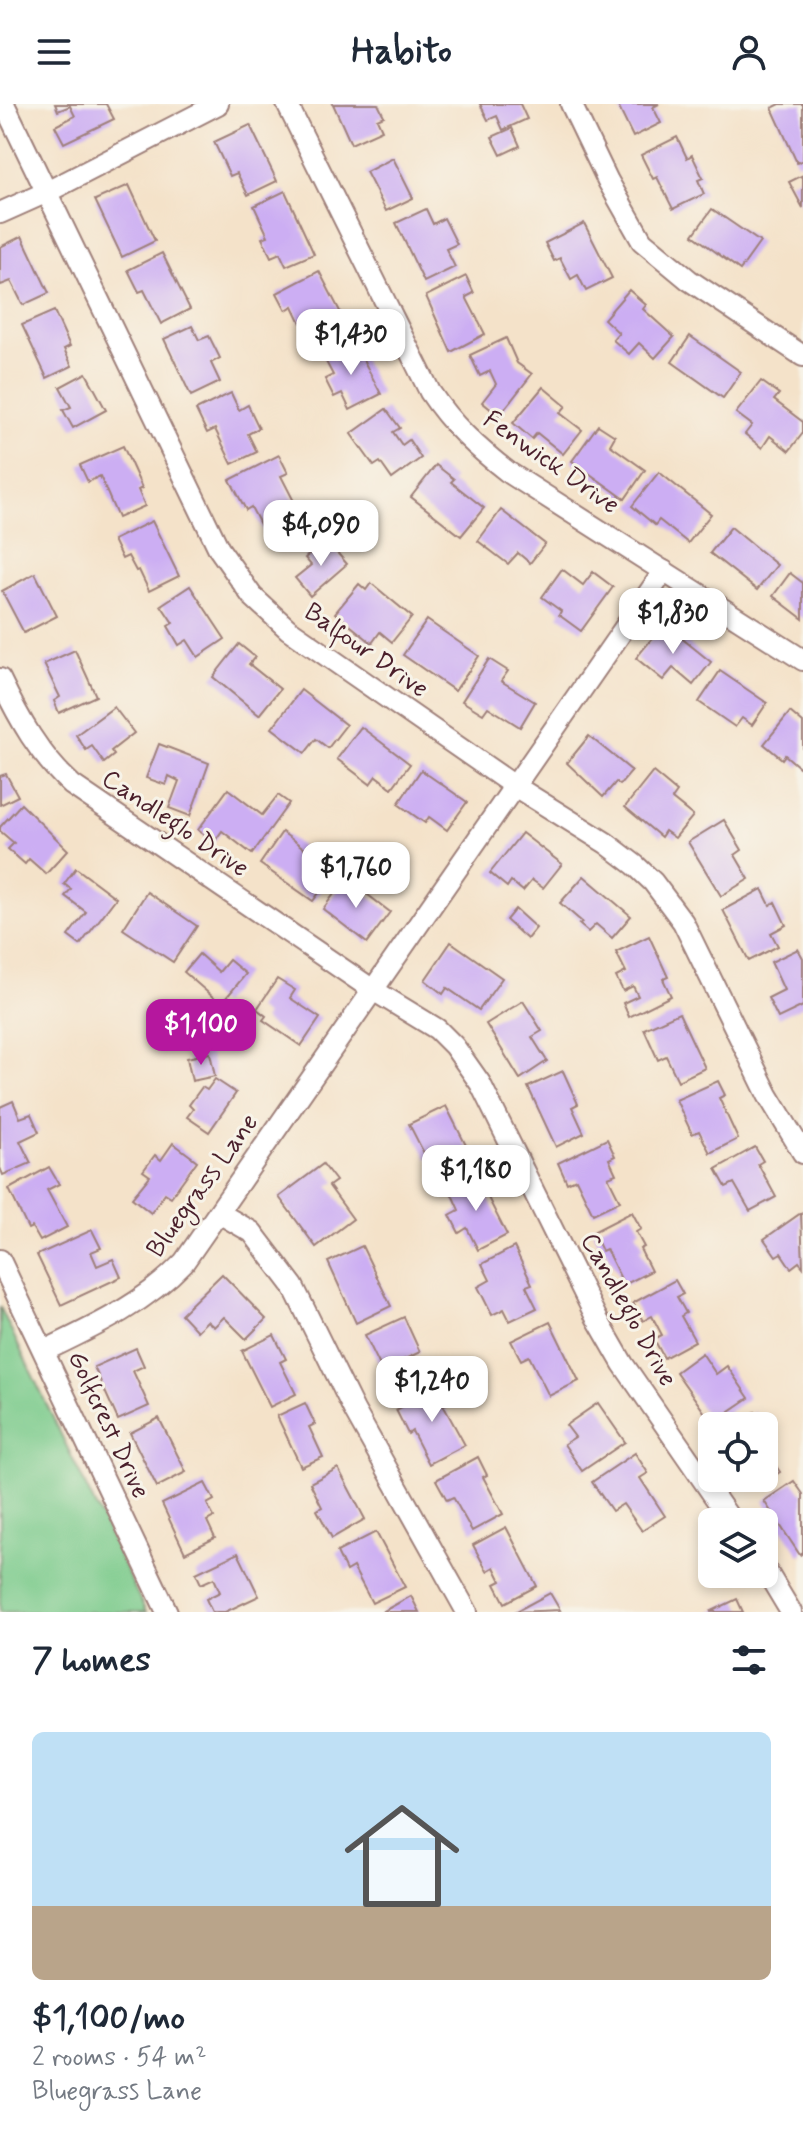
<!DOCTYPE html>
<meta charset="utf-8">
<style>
:root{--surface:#fff;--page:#f2f2f3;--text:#1f2937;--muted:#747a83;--accent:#b5179e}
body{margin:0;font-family:Mynerve,sans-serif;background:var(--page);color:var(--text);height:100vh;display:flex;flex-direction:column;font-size:30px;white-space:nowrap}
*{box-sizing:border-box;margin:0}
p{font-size:26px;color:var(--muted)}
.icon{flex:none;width:44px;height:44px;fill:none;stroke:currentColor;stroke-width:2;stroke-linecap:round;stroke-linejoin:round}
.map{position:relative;height:1508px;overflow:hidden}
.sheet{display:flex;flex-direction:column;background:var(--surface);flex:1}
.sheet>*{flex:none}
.controls{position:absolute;left:698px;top:1308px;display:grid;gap:16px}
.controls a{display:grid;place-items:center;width:80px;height:80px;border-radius:12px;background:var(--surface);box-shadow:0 4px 12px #0003;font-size:40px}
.price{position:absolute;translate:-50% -68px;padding:0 18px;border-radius:16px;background:#fff;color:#222;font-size:26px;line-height:52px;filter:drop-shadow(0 2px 4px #0008)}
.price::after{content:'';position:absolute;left:50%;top:48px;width:24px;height:18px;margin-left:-12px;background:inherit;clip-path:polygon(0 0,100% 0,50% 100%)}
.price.on{background:var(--accent);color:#fff}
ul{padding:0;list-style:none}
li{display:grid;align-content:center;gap:16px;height:424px;padding:0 32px}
li span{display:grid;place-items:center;height:248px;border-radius:12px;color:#555}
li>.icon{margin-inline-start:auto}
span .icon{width:144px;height:144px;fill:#fffc;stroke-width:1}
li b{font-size:34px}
h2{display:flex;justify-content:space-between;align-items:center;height:96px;padding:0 32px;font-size:34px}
header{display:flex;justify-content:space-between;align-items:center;height:104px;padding:0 32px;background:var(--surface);font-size:36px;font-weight:800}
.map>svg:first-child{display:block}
.green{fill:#7aca8b;stroke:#62745b;stroke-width:2}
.building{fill:#ccaef3}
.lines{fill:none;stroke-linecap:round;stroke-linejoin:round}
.street-casing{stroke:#9f807a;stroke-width:24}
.street{stroke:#fff;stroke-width:20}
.labels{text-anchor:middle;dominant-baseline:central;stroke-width:6;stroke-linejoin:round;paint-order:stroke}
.street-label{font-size:26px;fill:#4a1f2b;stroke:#f7f3e8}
</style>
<header><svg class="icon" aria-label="menu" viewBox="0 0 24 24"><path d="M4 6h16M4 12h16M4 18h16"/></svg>Habito<svg class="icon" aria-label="person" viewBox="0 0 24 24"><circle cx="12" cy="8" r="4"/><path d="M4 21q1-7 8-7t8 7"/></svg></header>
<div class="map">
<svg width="803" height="1508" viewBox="0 0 803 1508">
<rect width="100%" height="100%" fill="#f7f3e8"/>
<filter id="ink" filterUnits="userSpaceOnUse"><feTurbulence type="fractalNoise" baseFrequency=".0125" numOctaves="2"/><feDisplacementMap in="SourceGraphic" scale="16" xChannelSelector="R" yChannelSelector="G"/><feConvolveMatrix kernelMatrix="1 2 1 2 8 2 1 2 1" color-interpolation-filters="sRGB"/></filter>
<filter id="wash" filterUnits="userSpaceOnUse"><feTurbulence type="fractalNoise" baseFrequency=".006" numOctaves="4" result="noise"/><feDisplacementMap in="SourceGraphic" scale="32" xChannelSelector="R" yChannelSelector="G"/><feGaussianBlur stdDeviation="1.8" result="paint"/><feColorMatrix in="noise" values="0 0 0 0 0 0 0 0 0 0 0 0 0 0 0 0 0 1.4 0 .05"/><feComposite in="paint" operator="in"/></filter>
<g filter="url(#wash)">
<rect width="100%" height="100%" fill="#f4e2c9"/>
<!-- green -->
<polygon class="green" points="0,1203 146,1508 0,1508"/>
<g id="blocks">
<!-- building -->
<g class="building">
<polygon points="55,0 106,0 114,15 64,39 55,22 75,12 70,2 58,7"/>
<polygon points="333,0 378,0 384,12 377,15 382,26 351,40"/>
<polygon points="480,0 520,0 527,15 503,26 497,12 488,16"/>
<polygon points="617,0 659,0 653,3 661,19 633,33"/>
<polygon points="780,0 803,0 803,56 797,59 772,4"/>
<polygon points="250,21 277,77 248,91 237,69 230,72 214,38"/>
<polygon points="512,24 520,42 501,51 492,33"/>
<polygon points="677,33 687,54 692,51 703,74 698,76 704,90 673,105 657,73 653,75 641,51"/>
<polygon points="393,54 413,94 386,107 366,68"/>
<polygon points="803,71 803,104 789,78"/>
<polygon points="129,81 155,137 122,153 95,96"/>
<polygon points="285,87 314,150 286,162 280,149 271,153 262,134 268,132 254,102"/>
<polygon points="426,105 433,120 444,114 457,140 446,145 455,163 424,178 396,119"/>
<polygon points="712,105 760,138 740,166 693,131"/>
<polygon points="584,119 612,174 586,187 578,171 571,175 560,154 554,157 545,139"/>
<polygon points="22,132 49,189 23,201 11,177 1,181 0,179 0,143"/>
<polygon points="162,149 190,205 161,220 144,186 139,188 128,166"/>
<polygon points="319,167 345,217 315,232 307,216 301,219 293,202 286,206 277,189"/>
<polygon points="466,172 474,189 466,193 485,230 451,248 426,192"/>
<polygon points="629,186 646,201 643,205 674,233 655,254 639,239 629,250 613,236 619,229 604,215"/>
<polygon points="54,207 70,242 64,245 72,262 47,274 22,221"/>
<polygon points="192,222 199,236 209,232 220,254 211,259 220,278 191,292 164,235"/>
<polygon points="690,232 741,268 723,294 672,258"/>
<polygon points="506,234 517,259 532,270 499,312 482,298 496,280 490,267 480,272 470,251"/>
<polygon points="354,238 381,290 350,306 342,289 334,293 325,275 333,271 324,254"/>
<polygon points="86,269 106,306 73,324 63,306 71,303 60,283"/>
<polygon points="761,277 779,290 774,296 803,318 803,329 789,347 770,332 762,344 745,330 752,321 736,309"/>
<polygon points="543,283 566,302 560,309 582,326 563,350 537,329 532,335 513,319"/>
<polygon points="231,289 239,306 248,301 259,324 248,330 257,348 232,360 215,325 207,329 196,306"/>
<polygon points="386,305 400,324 393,328 402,341 409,336 421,354 392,375 380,358 374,362 351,330"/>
<polygon points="598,321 615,332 610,341 645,366 625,395 572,357"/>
<polygon points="123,342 142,384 138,386 145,402 118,414 100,372 88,378 80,361"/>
<polygon points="279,351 288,369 281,372 299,407 263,426 251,403 246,406 230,376"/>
<polygon points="436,361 454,375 451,378 484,404 461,432 411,393"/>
<polygon points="659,368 711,410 688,439 659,416 655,421 632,402"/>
<polygon points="501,406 545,440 530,459 518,449 508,460 478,437"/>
<polygon points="152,417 179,472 149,487 139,466 136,467 128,452 122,455 113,436"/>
<polygon points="731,423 777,461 757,486 710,449"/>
<polygon points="326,436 347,460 310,492 295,474 311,461 305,454"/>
<polygon points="562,465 583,481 593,468 613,483 581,527 559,511 561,507 542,493"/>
<polygon points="35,469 57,512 24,529 2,487"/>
<polygon points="790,469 803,479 803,515 773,492"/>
<polygon points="371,479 412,513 392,538 380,528 372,539 335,509 359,480 366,486"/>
<polygon points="190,482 225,535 198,553 187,536 179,541 168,522 173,519 161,501"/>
<polygon points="427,516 479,552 455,587 403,551"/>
<polygon points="664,520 711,558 693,581 673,564 663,576 636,554"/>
<polygon points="239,540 255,553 249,560 280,585 259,611 213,573"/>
<polygon points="75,546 96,592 59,609 54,597 60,593 44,560"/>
<polygon points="489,555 508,567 501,577 535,598 520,623 488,603 483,610 462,597"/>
<polygon points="720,567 767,599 752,621 742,614 735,623 699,598"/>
<polygon points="301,586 346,621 328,644 316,635 305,649 272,624"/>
<polygon points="114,603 134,629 111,647 114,651 104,659 92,642 86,646 76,631"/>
<polygon points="790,608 803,619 803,658 799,663 785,651 782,655 764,640"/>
<polygon points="361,623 410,660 392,684 376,672 370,680 337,655"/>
<polygon points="589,632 632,667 620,681 616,678 603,693 567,659"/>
<polygon points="159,640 209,659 190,712 169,704 179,677 169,672 166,681 146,674"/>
<polygon points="421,666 467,698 447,726 429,713 425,719 398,700"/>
<polygon points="653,668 677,688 672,695 693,712 675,734 665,727 661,733 625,703"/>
<polygon points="6,670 18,692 0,701 0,672"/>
<polygon points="228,685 262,711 278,691 289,699 252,750 222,727 214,738 198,726"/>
<polygon points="21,700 68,746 46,770 29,755 25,760 8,745 14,739 0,727 0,723"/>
<polygon points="724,716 742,746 735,751 749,775 721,792 688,738"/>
<polygon points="282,728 335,767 313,797 260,760"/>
<polygon points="522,729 562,760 543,784 532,776 523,787 511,777 507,783 490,769"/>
<polygon points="76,764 116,794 80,841 68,832 86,808 65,792 71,785 64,780"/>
<polygon points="584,772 631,812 612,834 596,820 588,828 579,820 582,818 560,799"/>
<polygon points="346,774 390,808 367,839 323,805"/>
<polygon points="762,785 770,801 775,798 786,821 771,829 778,842 749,857 723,806"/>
<polygon points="147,788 197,822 173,858 123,825"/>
<polygon points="515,805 536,824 527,835 506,816"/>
<polygon points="649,832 668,873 663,875 671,892 629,913 623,899 638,892 633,882 623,887 616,873 626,868 616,848"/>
<polygon points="451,838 502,874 479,906 447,884 443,890 425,876"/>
<polygon points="798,845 803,854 803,902 778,914 768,894 784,886 771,858"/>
<polygon points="199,850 219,868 229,856 246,870 221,900 184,868"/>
<polygon points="277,875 295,886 290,894 320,914 301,942 263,916 266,912 257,905"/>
<polygon points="523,897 542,927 532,933 547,957 520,975 486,920"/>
<polygon points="679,909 705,964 678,977 666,952 658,956 644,925"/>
<polygon points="210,949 215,972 192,977 187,954"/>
<polygon points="563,967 578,1000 572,1003 584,1029 556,1043 528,983"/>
<polygon points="215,975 236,989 209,1028 187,1013 193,1005 189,1001 202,983 207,986"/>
<polygon points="718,977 725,991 719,994 738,1035 710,1049 699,1027 692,1030 676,996"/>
<polygon points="13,997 20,1014 31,1010 39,1028 20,1037 31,1059 3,1071 0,1064 0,1003"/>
<polygon points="446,1002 475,1059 446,1073 435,1051 427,1055 409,1020"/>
<polygon points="607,1035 615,1052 609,1055 616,1070 608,1073 620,1097 593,1110 576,1075 567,1079 558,1059"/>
<polygon points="173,1039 197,1057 171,1093 165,1089 151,1109 132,1094 150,1072 143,1067 155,1051 161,1056"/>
<polygon points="755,1043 763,1057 758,1060 776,1093 750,1107 734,1079 726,1083 716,1065"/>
<polygon points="323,1060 336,1077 329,1082 353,1115 316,1143 279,1093"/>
<polygon points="49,1063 59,1080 47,1086 67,1123 40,1137 32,1123 28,1125 9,1085"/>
<polygon points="476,1070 507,1131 478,1146 467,1124 459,1129 450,1111 459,1106 449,1084"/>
<polygon points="632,1108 641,1125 636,1128 644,1143 640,1145 651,1167 624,1181 606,1145 602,1147 593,1128"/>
<polygon points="801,1109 803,1163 799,1158 791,1164 781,1149 776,1152 764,1135"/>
<polygon points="92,1126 101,1144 91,1148 97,1162 113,1155 121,1173 61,1201 37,1151"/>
<polygon points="362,1142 391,1202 356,1219 328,1158"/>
<polygon points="514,1143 532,1180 526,1182 537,1204 510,1217 504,1205 492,1211 478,1183 490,1176 482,1160"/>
<polygon points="222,1170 266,1215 246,1235 224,1213 214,1223 207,1217 197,1227 181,1210"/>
<polygon points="675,1176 683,1190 677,1193 686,1209 681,1212 695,1237 664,1254 654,1235 662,1231 652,1212 643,1217 633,1199"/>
<polygon points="404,1213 420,1248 382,1266 365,1231"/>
<polygon points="550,1218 579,1277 549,1292 529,1252 521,1256 511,1237"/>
<polygon points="274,1231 286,1255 280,1258 296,1290 270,1303 242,1247"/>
<polygon points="136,1244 144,1262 133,1267 149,1302 118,1316 94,1263"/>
<polygon points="702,1249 716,1270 727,1262 749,1294 712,1319 676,1268"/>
<polygon points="444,1280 452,1297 443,1301 465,1341 429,1360 412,1327 408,1330 396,1306"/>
<polygon points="305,1299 315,1320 309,1323 323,1353 301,1363 277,1312"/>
<polygon points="598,1299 625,1338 582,1367 564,1340 575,1333 566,1321"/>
<polygon points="755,1308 775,1337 764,1344 780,1368 755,1385 747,1374 764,1374 764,1322 734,1322"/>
<polygon points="159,1314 186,1368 157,1383 130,1329"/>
<polygon points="635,1349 648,1369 640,1374 665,1412 642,1427 623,1400 612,1407 592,1378"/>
<polygon points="478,1353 487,1371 483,1373 503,1410 472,1427 453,1393 447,1396 436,1376"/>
<polygon points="338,1364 365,1415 332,1434 317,1406 322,1403 310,1379"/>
<polygon points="794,1377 803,1390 803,1449 800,1451 764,1397"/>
<polygon points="205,1379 214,1396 207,1400 214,1413 207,1417 215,1434 185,1449 162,1400"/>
<polygon points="506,1423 537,1482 505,1499 495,1480 501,1477 494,1463 487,1467 473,1441"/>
<polygon points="376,1428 405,1483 372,1499 353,1463 346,1467 337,1448"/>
<polygon points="238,1449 259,1492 225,1508 212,1508 206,1495 220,1488 214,1474 201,1480 196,1469"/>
<polygon points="550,1489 560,1506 515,1508"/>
<polygon points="411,1492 419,1508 382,1508"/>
<polygon points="737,1495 743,1508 710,1508"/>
</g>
</g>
</g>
<g filter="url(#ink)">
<use href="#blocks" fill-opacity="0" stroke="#9f807a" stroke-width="2"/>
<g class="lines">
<defs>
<g id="street">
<polyline points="4,0 219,445 252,492 288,525 513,681 606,739 635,761 653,778 683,818 768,991 803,1049"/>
<path d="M287 0 430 288C451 320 477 344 508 368L803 556"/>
<polyline points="571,0 608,77 642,137 689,176 803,252"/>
<polyline points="0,109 47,88 218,0"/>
<path d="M0 575C19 615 39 651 72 681L373 886 437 925 454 942 480 979 596 1213 623 1260 732 1418"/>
<polyline points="219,1109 252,1128 293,1182 354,1306 467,1508"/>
<polyline points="0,1156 167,1508"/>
<path d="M44 1247C96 1222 144 1200 184 1158L664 467"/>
<polyline points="764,1463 791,1508"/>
</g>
</defs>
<!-- street casing -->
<use href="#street" class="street-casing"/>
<!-- street -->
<use href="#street" class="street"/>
</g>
</g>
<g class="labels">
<!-- street labels -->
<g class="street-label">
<text transform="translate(551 359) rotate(35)">Fenwick Drive</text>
<text transform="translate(366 547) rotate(35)">Balfour Drive</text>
<text transform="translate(175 720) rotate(34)">Candleglo Drive</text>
<text transform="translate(203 1082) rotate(-54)">Bluegrass Lane</text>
<text transform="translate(628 1206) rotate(61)">Candleglo Drive</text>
<text transform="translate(108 1321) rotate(65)">Golfcrest Drive</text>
</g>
</g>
</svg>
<div class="controls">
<a><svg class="icon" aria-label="locate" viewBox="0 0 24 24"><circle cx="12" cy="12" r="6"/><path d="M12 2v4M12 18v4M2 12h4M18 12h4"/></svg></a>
<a><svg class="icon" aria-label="layers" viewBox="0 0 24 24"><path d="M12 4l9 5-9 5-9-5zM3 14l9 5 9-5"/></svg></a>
</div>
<b class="price" style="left:351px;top:273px">$1,430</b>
<b class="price" style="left:321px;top:464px">$4,090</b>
<b class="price" style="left:673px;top:552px">$1,830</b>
<b class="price" style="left:356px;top:806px">$1,760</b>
<b class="price on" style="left:201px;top:963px">$1,100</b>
<b class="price" style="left:476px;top:1109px">$1,180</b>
<b class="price" style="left:432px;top:1320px">$1,240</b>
</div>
<section class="sheet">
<h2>7 homes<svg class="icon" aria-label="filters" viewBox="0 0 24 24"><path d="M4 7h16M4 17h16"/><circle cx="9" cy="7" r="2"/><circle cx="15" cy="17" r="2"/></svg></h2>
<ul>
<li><span style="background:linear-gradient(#bfe0f5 70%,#b9a48a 0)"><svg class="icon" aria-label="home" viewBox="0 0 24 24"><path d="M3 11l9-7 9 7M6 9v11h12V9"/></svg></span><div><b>$1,100/mo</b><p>2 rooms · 54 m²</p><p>Bluegrass Lane</p></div></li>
</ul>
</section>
